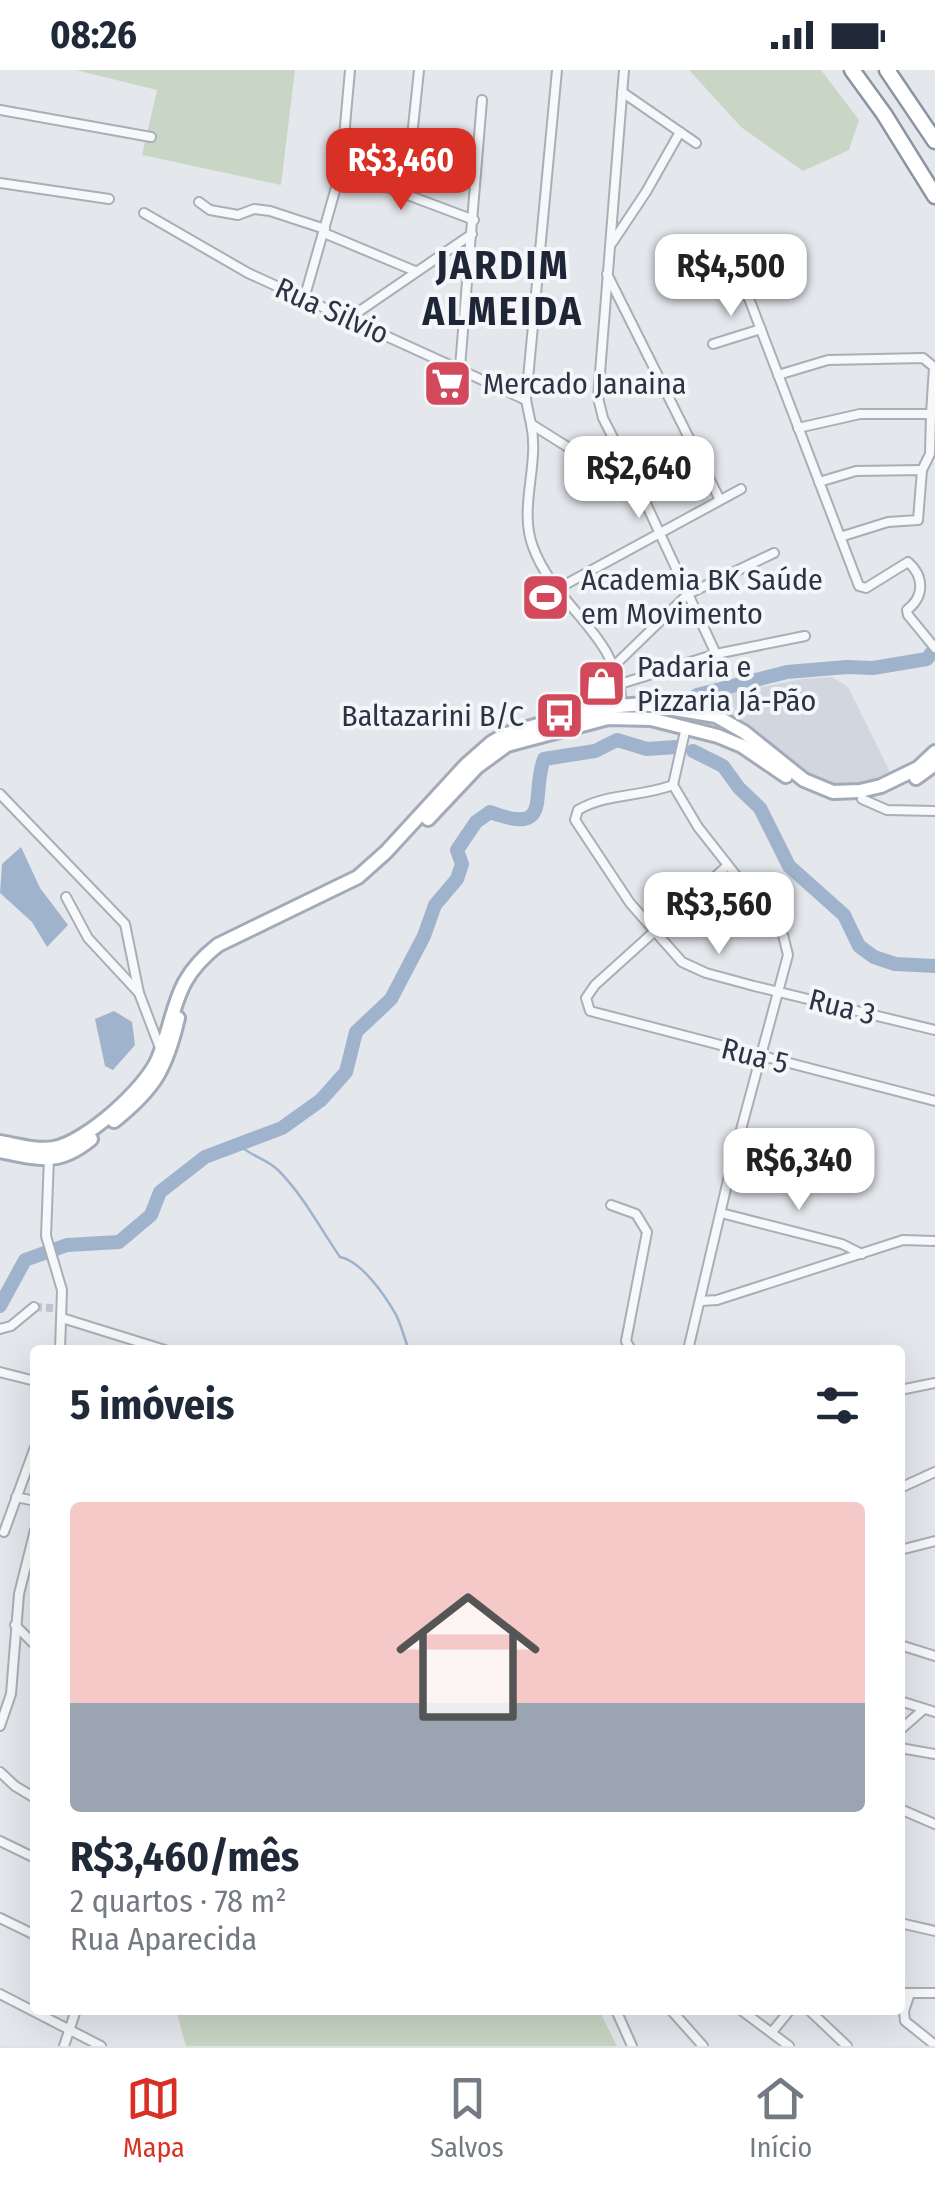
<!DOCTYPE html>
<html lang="pt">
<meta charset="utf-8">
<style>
:root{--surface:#fff;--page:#f6f6f7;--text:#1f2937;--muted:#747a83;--line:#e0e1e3;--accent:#d93025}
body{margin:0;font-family:"Fira Sans Condensed",sans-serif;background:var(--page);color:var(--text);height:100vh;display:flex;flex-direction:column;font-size:38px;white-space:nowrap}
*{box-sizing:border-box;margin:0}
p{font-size:32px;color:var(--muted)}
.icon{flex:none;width:55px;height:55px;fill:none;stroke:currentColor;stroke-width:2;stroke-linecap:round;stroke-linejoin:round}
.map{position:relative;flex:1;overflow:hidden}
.sheet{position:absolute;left:30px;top:1275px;width:875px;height:670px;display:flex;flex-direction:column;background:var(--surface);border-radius:10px;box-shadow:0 10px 40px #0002}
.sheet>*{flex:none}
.price{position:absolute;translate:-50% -85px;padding:0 22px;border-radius:20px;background:#fff;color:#222;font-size:32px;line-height:65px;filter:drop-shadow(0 2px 5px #0008)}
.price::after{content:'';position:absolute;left:50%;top:60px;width:30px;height:22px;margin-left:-15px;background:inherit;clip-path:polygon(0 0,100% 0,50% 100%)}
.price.on{background:var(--accent);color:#fff}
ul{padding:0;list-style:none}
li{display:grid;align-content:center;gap:20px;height:530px;padding:0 40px}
li span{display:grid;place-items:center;height:310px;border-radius:10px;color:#555}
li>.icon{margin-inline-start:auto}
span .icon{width:180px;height:180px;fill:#fffc;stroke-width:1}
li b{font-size:42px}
h2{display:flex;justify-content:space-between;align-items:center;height:120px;padding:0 40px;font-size:42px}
.status{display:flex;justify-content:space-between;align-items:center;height:70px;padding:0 50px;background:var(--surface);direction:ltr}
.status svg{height:28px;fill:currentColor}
.tabs{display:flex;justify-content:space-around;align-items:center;height:140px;border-top:2px solid var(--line);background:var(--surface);font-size:28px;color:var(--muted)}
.tabs a{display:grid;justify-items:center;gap:5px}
.tabs .on{color:var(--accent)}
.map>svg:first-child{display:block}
.built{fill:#d2d6de}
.green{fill:#c9d6c5}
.water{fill:#9fb4cc}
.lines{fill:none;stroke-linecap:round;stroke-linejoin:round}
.stream{stroke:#9fb4cc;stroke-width:2.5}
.river{stroke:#9fb4cc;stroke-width:14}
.street-tunnel{stroke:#bfc3cb;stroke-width:8;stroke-dasharray:8 4;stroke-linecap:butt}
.street-casing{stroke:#a9aeb7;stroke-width:12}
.primary-casing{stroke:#a3abb8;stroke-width:18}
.highway-casing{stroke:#8b94a3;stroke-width:19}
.street{stroke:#f7f8fa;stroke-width:8}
.primary{stroke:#fff;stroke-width:12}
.highway{stroke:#fff;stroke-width:14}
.labels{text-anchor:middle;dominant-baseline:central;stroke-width:8;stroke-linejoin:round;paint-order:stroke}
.street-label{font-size:30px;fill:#2b3445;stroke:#f4f6f9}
.poi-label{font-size:30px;fill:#2b3445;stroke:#f4f6f9;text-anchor:start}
.district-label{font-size:40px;font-weight:bold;letter-spacing:2.5px;fill:#1d2536;stroke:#f4f6f9}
</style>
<div class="status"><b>08:26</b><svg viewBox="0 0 49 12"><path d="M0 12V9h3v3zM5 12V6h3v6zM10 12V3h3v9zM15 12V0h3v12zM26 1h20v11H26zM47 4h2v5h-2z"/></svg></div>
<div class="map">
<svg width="935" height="1976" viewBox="0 0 935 1976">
<rect width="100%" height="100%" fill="#e4e7ec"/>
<!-- built -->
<polygon class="built" points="832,607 848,617 893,708 838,719 819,713 727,643 695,636 697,630 803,609"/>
<!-- green -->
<g class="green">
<polygon points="76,0 295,0 281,115 142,85 157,20"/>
<polygon points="689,0 821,0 859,50 849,80 803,101 741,57"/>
<polygon points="176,1940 599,1940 617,1976 186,1976"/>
</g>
<!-- water -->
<g class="water">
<polygon points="21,777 40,818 68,855 47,877 32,852 0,823 2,794"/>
<polygon points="114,941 132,952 135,975 113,1000 105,996 95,949"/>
</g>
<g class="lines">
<!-- stream -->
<path class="stream" d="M237 1073C249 1086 266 1088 278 1100 303 1125 320 1158 340 1187 361 1191 384 1224 395 1243 401 1253 404 1268 409 1280"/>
<!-- river -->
<g class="river">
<polyline points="689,631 697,625 787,602 847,597 873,598 927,589 935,578"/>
<polyline points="693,681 723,696 739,718 760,738 789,796 844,845 859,876 874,887 895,894 935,896"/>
<path d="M0 1236 25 1190 67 1175 119 1172 151 1145 160 1122 205 1087 282 1058 321 1030 346 1002 356 962 391 929 424 866 435 835 457 809 462 794 457 780 476 752 490 742C554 766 530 726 544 689L595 681 617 670 647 679 676 677"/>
</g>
<!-- street-tunnel -->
<polyline class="street-tunnel" points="34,1237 53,1238"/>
<defs>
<g id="street">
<polyline points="557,0 526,330 531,354 641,423 716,584"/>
<polyline points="624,0 598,328 603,348 641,423"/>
<polyline points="622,22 696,73"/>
<polyline points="0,40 151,67"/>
<polyline points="341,100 474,150"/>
<polyline points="0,113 109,129"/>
<polyline points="406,124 419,0"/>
<polyline points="199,132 210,140 238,145 254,139 270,141 325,159"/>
<polyline points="144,143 248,203 526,330"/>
<polyline points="324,163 415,201"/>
<polyline points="612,173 646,122 680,62"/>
<polyline points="607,204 720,430"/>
<path d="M740 205 859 516 866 518 908 492C925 507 924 527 907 540L908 545 935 578"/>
<polyline points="304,229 341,100 350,0"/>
<polyline points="348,249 472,164"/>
<polyline points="713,274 761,259"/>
<polyline points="460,297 482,30"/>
<polyline points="778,305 828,290 923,288 934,297 931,344"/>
<path d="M531 354C540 394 518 438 533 477 556 539 618 562 622 635"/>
<polyline points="798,358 860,344 931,344 930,384 922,400"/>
<polyline points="819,412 856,401 922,400 918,450 888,452 840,467"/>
<polyline points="557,519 741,419"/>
<polyline points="616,594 688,524 774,483"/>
<polyline points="620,614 716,584 805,566"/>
<polyline points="686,657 673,715 698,757 783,865 788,885 732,1093 688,1280"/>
<path d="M673 715C642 727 607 723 578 740L575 750 630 833 682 892 706 903 754 916 935 960"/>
<polyline points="0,724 125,854 139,923"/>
<polyline points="862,729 887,740 935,741"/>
<polyline points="727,796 595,915 586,928 590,941 935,1031"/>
<polyline points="66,827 88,868 139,923 160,978"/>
<polyline points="49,1087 46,1166 62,1220 60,1280"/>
<polyline points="611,1135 636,1144 647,1162 626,1271 631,1280"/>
<polyline points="721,1143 842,1174 862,1184"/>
<polyline points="701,1231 717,1230 903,1170 935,1171"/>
<polyline points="62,1248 165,1280"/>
<polyline points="0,1259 11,1256 34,1237"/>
<polyline points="0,1302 35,1311"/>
<polyline points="900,1320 935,1313"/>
<polyline points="900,1418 935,1402"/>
<polyline points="16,1427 35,1431"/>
<polyline points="4,1462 35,1377"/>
<polyline points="900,1480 935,1471"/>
<polyline points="15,1555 35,1575"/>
<polyline points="900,1575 935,1586"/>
<polyline points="900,1631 935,1642"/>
<polyline points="0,1656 11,1624 19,1524 35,1460"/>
<polyline points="900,1660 924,1639"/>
<polyline points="900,1678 935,1684"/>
<polyline points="0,1702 15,1716 35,1728"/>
<polyline points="900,1739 935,1754"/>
<polyline points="0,1771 35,1788"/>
<polyline points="0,1848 35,1865"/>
<polyline points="900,1853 935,1861"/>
<polyline points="900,1923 935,1923"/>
<polyline points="910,1923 904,1941 905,1951 935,1975"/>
<polyline points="0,1924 101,1976"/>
<polyline points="616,1940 632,1976"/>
<polyline points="671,1940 703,1976"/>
<polyline points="741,1940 789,1976"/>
<polyline points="809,1940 847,1976"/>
<polyline points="772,1962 790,1940"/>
<polyline points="64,1976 76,1940"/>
</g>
<g id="primary">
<polyline points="916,708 935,694"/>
<polyline points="428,749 477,697 507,675 608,648 651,649 718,666 742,676 786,706"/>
<path d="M114 1051C155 1018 166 999 178 948"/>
<path d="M0 1072C17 1075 37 1081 54 1078 86 1072 145 1019 158 989 178 940 171 912 218 875L358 807 386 782 466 695 491 673 506 664 581 643 607 637 644 634 716 646 744 662 804 710 833 722 860 721 881 716 918 698 935 682"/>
<path d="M0 1081C39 1089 58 1096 91 1069"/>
</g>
<g id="highway">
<polyline points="852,0 884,44 935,126"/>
<polyline points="887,0 935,71"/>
</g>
</defs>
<!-- street casing -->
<use href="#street" class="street-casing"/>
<!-- primary casing -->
<use href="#primary" class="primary-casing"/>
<!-- highway casing -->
<use href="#highway" class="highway-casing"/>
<!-- street -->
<use href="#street" class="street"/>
<!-- primary -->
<use href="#primary" class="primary"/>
<!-- highway -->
<use href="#highway" class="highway"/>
</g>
<!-- icons -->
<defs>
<symbol id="supermarket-square" viewBox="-11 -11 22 22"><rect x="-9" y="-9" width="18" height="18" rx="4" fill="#d1495b" stroke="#f4f6f9"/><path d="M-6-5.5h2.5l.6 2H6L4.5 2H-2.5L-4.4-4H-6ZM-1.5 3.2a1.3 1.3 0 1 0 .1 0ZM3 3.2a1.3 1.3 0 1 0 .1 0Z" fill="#fff"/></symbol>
<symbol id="stadium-square" viewBox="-11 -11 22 22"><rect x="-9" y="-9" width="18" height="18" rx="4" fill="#d1495b" stroke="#f4f6f9"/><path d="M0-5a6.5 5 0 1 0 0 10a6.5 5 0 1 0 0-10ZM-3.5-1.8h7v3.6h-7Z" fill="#fff"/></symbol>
<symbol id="shop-square" viewBox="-11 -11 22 22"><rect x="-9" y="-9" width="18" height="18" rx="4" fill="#d1495b" stroke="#f4f6f9"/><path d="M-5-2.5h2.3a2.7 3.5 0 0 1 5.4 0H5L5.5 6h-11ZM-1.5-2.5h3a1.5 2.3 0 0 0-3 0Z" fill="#fff"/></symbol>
<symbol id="bus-square" viewBox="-11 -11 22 22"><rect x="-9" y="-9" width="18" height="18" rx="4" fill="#d1495b" stroke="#f4f6f9"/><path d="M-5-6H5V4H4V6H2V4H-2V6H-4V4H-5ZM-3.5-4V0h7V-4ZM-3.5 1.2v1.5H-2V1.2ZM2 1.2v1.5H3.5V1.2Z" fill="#fff"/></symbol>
</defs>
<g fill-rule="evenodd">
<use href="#supermarket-square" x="420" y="286" width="55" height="55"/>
<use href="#stadium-square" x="518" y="500" width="55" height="55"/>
<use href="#shop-square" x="574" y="586" width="55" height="55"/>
<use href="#bus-square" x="532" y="618" width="55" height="55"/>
</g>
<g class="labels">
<!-- street labels -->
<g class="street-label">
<text transform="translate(332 241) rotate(24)">Rua Silvio</text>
<text transform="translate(842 937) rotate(14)">Rua 3</text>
<text transform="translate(755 986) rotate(14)">Rua 5</text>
</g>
<!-- poi labels -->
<g class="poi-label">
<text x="483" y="314">Mercado Janaina</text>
<text x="581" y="510">Academia BK Saúde<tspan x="581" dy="34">em Movimento</tspan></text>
<text x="637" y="597">Padaria e<tspan x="637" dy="34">Pizzaria Já-Pão</tspan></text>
<text x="524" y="646" text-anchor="end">Baltazarini B/C</text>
</g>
<!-- district labels -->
<g class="district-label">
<text x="503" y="196">JARDIM<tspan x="503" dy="46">ALMEIDA</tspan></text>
</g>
</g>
</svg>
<b class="price on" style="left:401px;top:143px">R$3,460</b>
<b class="price" style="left:731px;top:249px">R$4,500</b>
<b class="price" style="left:639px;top:451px">R$2,640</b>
<b class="price" style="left:719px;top:887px">R$3,560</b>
<b class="price" style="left:799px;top:1143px">R$6,340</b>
<section class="sheet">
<h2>5 imóveis<svg class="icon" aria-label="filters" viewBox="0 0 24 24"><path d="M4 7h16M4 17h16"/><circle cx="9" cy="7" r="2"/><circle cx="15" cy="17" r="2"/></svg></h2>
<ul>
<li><span style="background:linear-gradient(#f6c9c9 65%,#9aa5b1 0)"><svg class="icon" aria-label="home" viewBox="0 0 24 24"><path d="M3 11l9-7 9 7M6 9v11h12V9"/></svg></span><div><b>R$3,460/mês</b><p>2 quartos · 78 m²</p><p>Rua Aparecida</p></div></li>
</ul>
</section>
</div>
<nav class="tabs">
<a class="on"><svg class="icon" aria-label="map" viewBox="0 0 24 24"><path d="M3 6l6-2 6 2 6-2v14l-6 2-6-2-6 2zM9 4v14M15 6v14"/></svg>Mapa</a>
<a><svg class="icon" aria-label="saved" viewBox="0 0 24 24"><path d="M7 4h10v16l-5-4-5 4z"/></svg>Salvos</a>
<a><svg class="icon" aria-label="home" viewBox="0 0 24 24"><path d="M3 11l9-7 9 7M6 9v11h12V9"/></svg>Início</a>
</nav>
